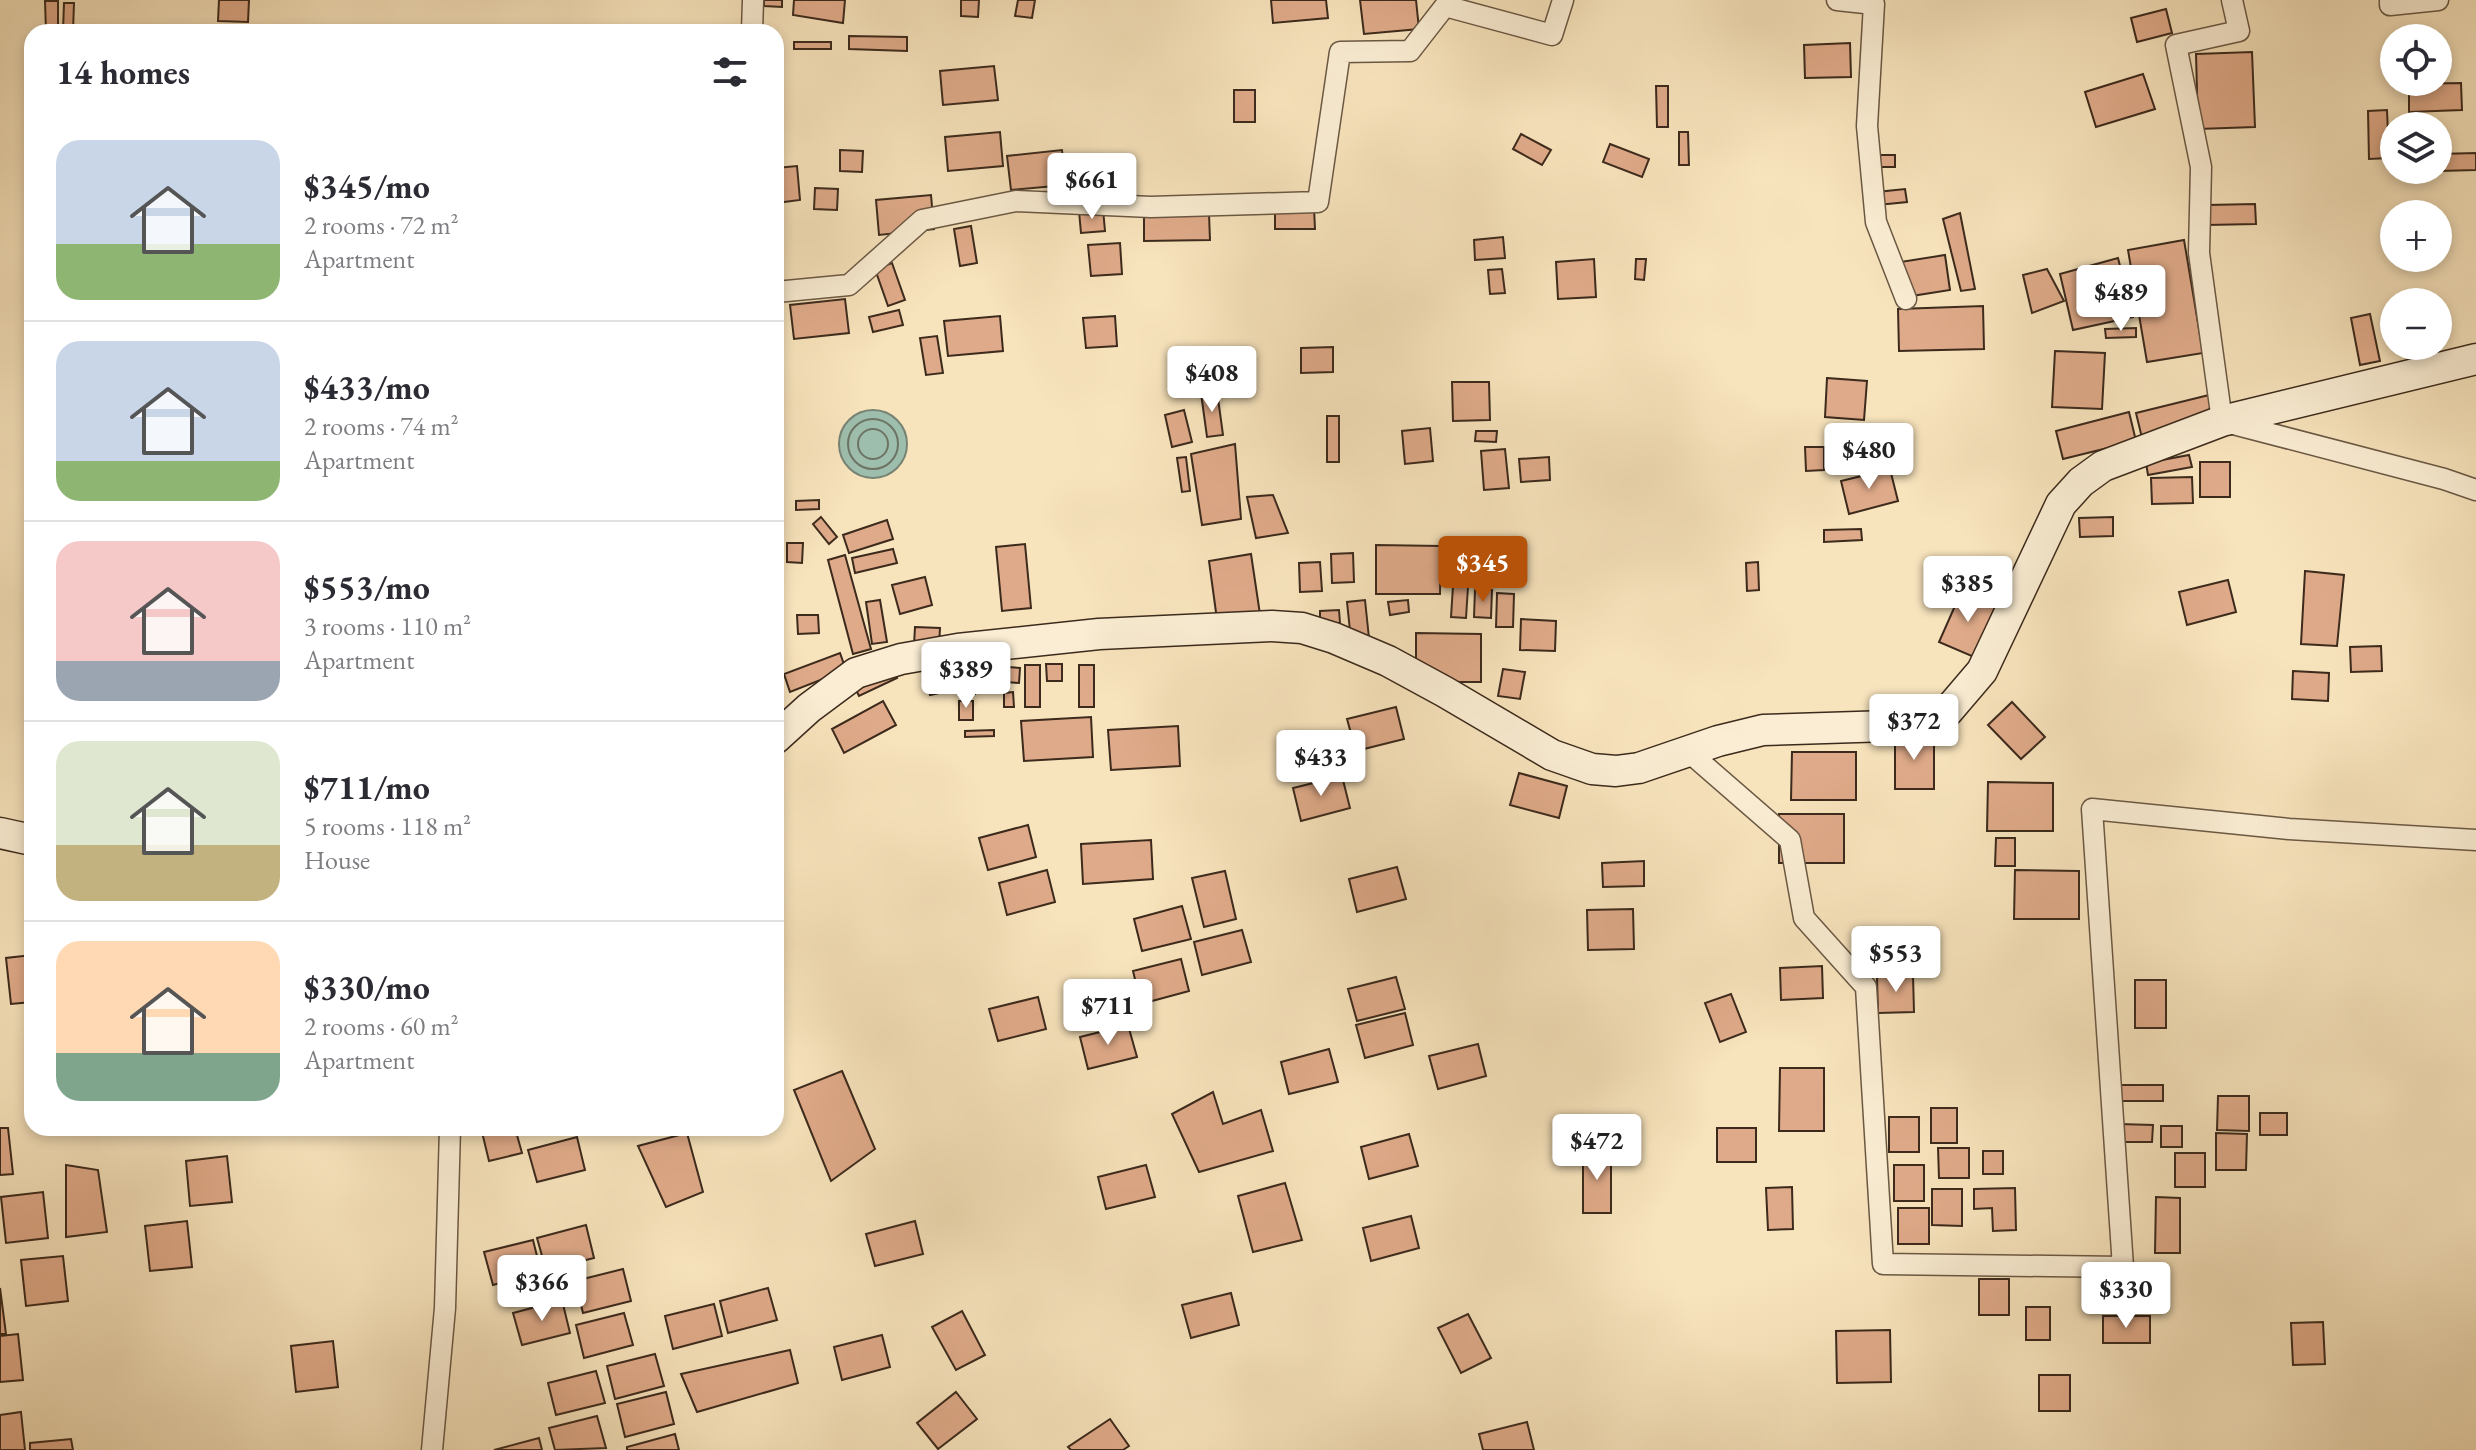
<!DOCTYPE html>
<meta charset="utf-8">
<style>
:root{--surface:#fff;--page:#f7f7f7;--text:#2b2b33;--muted:#7c7c81;--line:#e1e1e2;--accent:#b45309}
body{margin:0;font-family:"EB Garamond",serif;background:var(--page);color:var(--text);height:100vh;display:flex;flex-direction:column;font-size:30px;white-space:nowrap}
*{box-sizing:border-box;margin:0}
p{font-size:26px;color:var(--muted)}
.icon{flex:none;width:44px;height:44px;fill:none;stroke:currentColor;stroke-width:2;stroke-linecap:round;stroke-linejoin:round}
.map{position:relative;flex:1;overflow:hidden}
.details{position:absolute;left:24px;top:24px;width:760px;height:1112px;display:flex;flex-direction:column;background:var(--surface);border-radius:24px;box-shadow:0 4px 12px #0003}
.details>*{flex:none}
.controls{position:absolute;left:2380px;top:24px;display:grid;gap:16px}
.controls a{display:grid;place-items:center;width:72px;height:72px;border-radius:50%;background:var(--surface);box-shadow:0 4px 12px #0003;font-size:40px}
.price{position:absolute;translate:-50% -68px;padding:0 18px;border-radius:8px;background:#fff;color:#222;font-size:26px;line-height:52px;filter:drop-shadow(0 2px 4px #0008)}
.price::after{content:'';position:absolute;left:50%;top:48px;width:24px;height:18px;margin-left:-12px;background:inherit;clip-path:polygon(0 0,100% 0,50% 100%)}
.price.active{background:var(--accent);color:#fff}
ul{padding:0;list-style:none}
li{display:flex;align-items:center;gap:24px;height:200px;padding:0 32px}
li+li{border-top:2px solid var(--line)}
li span{display:grid;place-items:center;flex:none;width:224px;height:160px;border-radius:24px;color:#555}
li>.icon{margin-inline-start:auto}
span .icon{width:96px;height:96px;fill:#fffc;stroke-width:1}
li b{font-size:34px}
h2{display:flex;justify-content:space-between;align-items:center;height:96px;padding:0 32px;font-size:34px}
.map>svg:first-child{display:block}
.water{fill:#9ebead;stroke:#778373;stroke-width:2}
.lines{fill:none;stroke-linecap:round;stroke-linejoin:round}
.shore{stroke:#6d7464;stroke-width:2}
.building{fill:#dfaa89;stroke:#3c2a1c;stroke-width:2}
.street-casing{stroke:#6b5844;stroke-width:23}
.secondary-casing{stroke:#3c2a1c;stroke-width:33}
.street{stroke:#faedd3;stroke-width:20}
.secondary{stroke:#faedd3;stroke-width:30}
</style>
<div class="map">
<svg width="2476" height="1450" viewBox="0 0 2476 1450">
<rect width="100%" height="100%" fill="#f7e3bc"/>
<filter id="stains"><feTurbulence type="fractalNoise" baseFrequency=".0025" numOctaves="4"/><feColorMatrix values="0 0 0 0 .2 0 0 0 0 .09 0 0 0 0 .02 0 0 0 .5 -.17"/></filter>
<radialGradient id="worn" r=".72"><stop offset=".6" stop-color="#630" stop-opacity="0"/><stop offset="1" stop-color="#630" stop-opacity=".3"/></radialGradient>
<!-- water -->
<circle class="water" cx="873" cy="444" r="34"/>
<g class="lines">
<!-- shore -->
<g class="shore">
<circle cx="873" cy="444" r="25"/>
<circle cx="873" cy="444" r="15"/>
</g>
</g>
<!-- building -->
<g class="building">
<polygon points="219,0 249,0 248,22 218,21"/>
<polygon points="764,0 782,0 782,7 764,6"/>
<polygon points="794,0 845,0 843,23 793,15"/>
<polygon points="961,0 979,0 978,17 961,16"/>
<polygon points="1018,0 1035,0 1032,18 1015,16"/>
<polygon points="1271,0 1326,0 1328,18 1273,23"/>
<polygon points="1360,0 1416,0 1419,29 1364,34"/>
<polygon points="45,1 58,1 58,32 46,32"/>
<polygon points="64,3 74,3 73,31 63,31"/>
<polygon points="2166,9 2172,33 2137,42 2131,18"/>
<polygon points="849,36 907,37 907,51 849,49"/>
<rect x="794" y="42" width="37" height="7"/>
<polygon points="1850,43 1851,77 1805,78 1804,45"/>
<polygon points="2252,52 2255,127 2198,129 2196,54"/>
<polygon points="994,66 998,100 943,105 940,71"/>
<polygon points="2143,74 2155,109 2096,127 2085,92"/>
<polygon points="2461,83 2462,110 2409,112 2409,84"/>
<polygon points="1656,86 1668,86 1668,127 1657,127"/>
<rect x="1234" y="90" width="21" height="32"/>
<polygon points="2387,110 2389,158 2369,159 2368,111"/>
<polygon points="1000,132 1003,166 948,171 945,137"/>
<polygon points="1679,132 1688,132 1689,165 1679,165"/>
<polygon points="1521,134 1551,150 1542,165 1513,149"/>
<polygon points="1610,144 1649,159 1642,177 1603,162"/>
<polygon points="840,150 863,151 862,172 840,171"/>
<polygon points="1062,150 1066,185 1011,190 1007,156"/>
<polygon points="2476,153 2476,170 2402,172 2402,170 2438,170 2438,154"/>
<polygon points="1875,155 1895,155 1895,167 1876,167"/>
<polygon points="797,166 800,200 776,203 776,168"/>
<polygon points="815,188 838,189 837,210 814,209"/>
<polygon points="1905,189 1907,202 1878,205 1877,192"/>
<polygon points="931,195 934,229 879,235 876,200"/>
<polygon points="2255,204 2256,224 2207,225 2207,205"/>
<polygon points="1314,208 1315,229 1275,229 1275,209"/>
<polygon points="1103,209 1105,231 1081,233 1079,211"/>
<polygon points="1960,213 1975,289 1961,291 1943,219"/>
<polygon points="1209,214 1210,240 1144,241 1144,216"/>
<polygon points="971,226 977,263 960,266 954,229"/>
<polygon points="1503,237 1505,258 1475,260 1474,240"/>
<polygon points="2184,240 2203,353 2147,362 2128,250"/>
<polygon points="1120,243 1122,274 1091,276 1088,245"/>
<polygon points="1945,255 1950,290 1899,298 1894,263"/>
<polygon points="2118,258 2133,317 2073,330 2060,274"/>
<polygon points="1594,259 1596,297 1558,299 1556,262"/>
<polygon points="1636,259 1646,259 1644,280 1635,279"/>
<polygon points="892,263 905,300 888,306 875,269"/>
<polygon points="1502,269 1505,293 1490,294 1488,270"/>
<polygon points="2047,269 2064,301 2032,313 2023,275"/>
<polygon points="845,299 849,333 794,339 790,305"/>
<polygon points="1983,306 1984,349 1899,351 1898,309"/>
<polygon points="899,310 903,325 873,332 869,317"/>
<polygon points="2370,314 2380,361 2360,365 2351,318"/>
<polygon points="1000,316 1003,351 948,356 944,321"/>
<polygon points="1115,316 1117,346 1086,348 1083,318"/>
<polygon points="2136,328 2136,337 2106,338 2105,329"/>
<polygon points="937,336 943,373 926,375 920,338"/>
<polygon points="1333,347 1333,372 1301,373 1301,348"/>
<polygon points="2055,351 2105,353 2102,409 2052,407"/>
<polygon points="1827,378 1867,381 1864,420 1825,417"/>
<polygon points="1452,382 1489,382 1490,420 1453,421"/>
<polygon points="1217,391 1223,435 1207,437 1201,393"/>
<polygon points="2209,395 2216,424 2143,442 2136,413"/>
<polygon points="1184,410 1192,442 1172,447 1165,415"/>
<polygon points="2129,412 2136,441 2063,459 2056,431"/>
<rect x="1327" y="416" width="12" height="46"/>
<polygon points="1430,428 1433,461 1405,464 1402,431"/>
<polygon points="1476,431 1497,431 1496,442 1475,441"/>
<polygon points="1235,444 1241,519 1202,525 1191,454"/>
<polygon points="1805,447 1824,447 1824,470 1806,471"/>
<polygon points="1505,449 1509,488 1484,490 1481,451"/>
<polygon points="2189,455 2192,467 2148,475 2146,463"/>
<polygon points="1186,457 1190,491 1182,492 1177,458"/>
<polygon points="1549,457 1550,480 1521,482 1519,459"/>
<rect x="2200" y="462" width="30" height="35"/>
<polygon points="1890,469 1898,501 1849,514 1841,481"/>
<polygon points="2192,477 2193,503 2152,504 2151,478"/>
<polygon points="1273,495 1288,533 1256,538 1247,497"/>
<polygon points="819,500 819,509 796,510 796,501"/>
<polygon points="821,517 837,537 829,544 813,524"/>
<polygon points="2113,517 2113,536 2080,537 2079,518"/>
<polygon points="887,520 893,539 849,553 843,535"/>
<polygon points="1861,529 1862,540 1824,542 1824,530"/>
<polygon points="787,543 803,543 802,563 787,562"/>
<polygon points="1025,544 1031,608 1002,611 996,547"/>
<polygon points="1376,545 1441,546 1440,594 1376,594"/>
<polygon points="893,549 897,563 855,573 852,558"/>
<polygon points="1353,553 1354,582 1332,583 1331,554"/>
<polygon points="1251,554 1261,621 1218,627 1209,561"/>
<polygon points="845,555 871,649 853,654 828,560"/>
<polygon points="1487,555 1489,577 1456,581 1454,558"/>
<polygon points="1320,562 1322,591 1300,592 1299,563"/>
<polygon points="1758,562 1759,590 1747,591 1746,563"/>
<polygon points="2305,571 2344,575 2337,646 2301,644"/>
<polygon points="925,577 932,605 900,614 892,585"/>
<polygon points="2228,580 2236,612 2187,625 2179,592"/>
<polygon points="1453,586 1468,587 1466,618 1451,617"/>
<polygon points="1475,590 1492,590 1491,618 1474,617"/>
<polygon points="1962,590 1996,605 1974,657 1939,642"/>
<polygon points="1497,593 1514,594 1513,627 1496,627"/>
<polygon points="880,600 887,642 872,644 866,602"/>
<polygon points="1365,600 1369,638 1351,640 1347,602"/>
<polygon points="1408,600 1409,612 1390,615 1388,602"/>
<polygon points="1339,610 1340,623 1320,624 1320,611"/>
<polygon points="797,615 818,615 819,633 798,634"/>
<polygon points="1521,619 1556,621 1555,651 1520,650"/>
<polygon points="915,627 940,628 939,646 914,645"/>
<polygon points="1416,633 1481,634 1481,682 1416,682"/>
<polygon points="2381,646 2382,671 2351,672 2350,647"/>
<polygon points="840,653 846,670 790,692 784,674"/>
<polygon points="1046,664 1062,664 1062,681 1047,681"/>
<rect x="1025" y="665" width="15" height="42"/>
<rect x="1079" y="665" width="15" height="42"/>
<polygon points="1008,667 1020,668 1019,683 1007,682"/>
<polygon points="1503,669 1525,672 1520,699 1498,696"/>
<polygon points="893,670 897,678 859,696 855,688"/>
<polygon points="2293,671 2329,673 2328,701 2292,699"/>
<polygon points="960,676 977,677 975,694 959,693"/>
<polygon points="942,681 944,692 930,695 927,684"/>
<polygon points="1013,692 1014,707 1004,707 1004,693"/>
<polygon points="883,701 896,725 844,753 832,729"/>
<rect x="959" y="701" width="14" height="19"/>
<polygon points="2012,702 2045,737 2021,759 1988,725"/>
<polygon points="1396,707 1404,739 1356,751 1347,719"/>
<polygon points="1091,717 1093,757 1024,761 1021,721"/>
<polygon points="1178,726 1180,766 1111,770 1108,730"/>
<polygon points="994,730 994,736 965,737 965,731"/>
<rect x="1895" y="734" width="39" height="55"/>
<polygon points="1792,752 1856,752 1856,800 1791,800"/>
<polygon points="1519,773 1567,786 1559,818 1510,805"/>
<polygon points="1342,776 1350,808 1301,821 1293,788"/>
<polygon points="1988,782 2053,783 2053,831 1987,831"/>
<rect x="1779" y="814" width="65" height="49"/>
<polygon points="1028,825 1036,857 988,870 979,838"/>
<polygon points="1996,838 2015,838 2015,866 1995,866"/>
<polygon points="1151,840 1153,879 1083,884 1081,844"/>
<polygon points="1644,861 1644,886 1603,887 1602,863"/>
<polygon points="1397,867 1406,899 1357,912 1349,879"/>
<polygon points="1047,870 1055,902 1007,915 999,883"/>
<polygon points="2015,870 2079,871 2079,919 2014,919"/>
<polygon points="1225,871 1236,919 1204,927 1192,878"/>
<polygon points="1182,906 1191,939 1142,951 1134,919"/>
<polygon points="1633,909 1634,949 1588,950 1587,910"/>
<polygon points="1242,930 1251,962 1202,975 1194,942"/>
<polygon points="32,955 32,1002 11,1004 6,958"/>
<polygon points="1181,959 1189,991 1141,1004 1133,971"/>
<polygon points="1822,966 1823,998 1781,1000 1780,968"/>
<polygon points="1913,975 1914,1012 1878,1013 1877,977"/>
<polygon points="1396,977 1405,1009 1357,1021 1348,989"/>
<rect x="2135" y="980" width="31" height="48"/>
<polygon points="1731,994 1746,1032 1720,1042 1705,1003"/>
<polygon points="1038,997 1046,1029 998,1041 989,1009"/>
<polygon points="1405,1013 1413,1045 1365,1058 1356,1025"/>
<polygon points="1128,1025 1137,1057 1088,1069 1080,1037"/>
<polygon points="1478,1044 1486,1076 1438,1089 1429,1056"/>
<polygon points="1329,1049 1338,1082 1289,1094 1281,1062"/>
<polygon points="1780,1068 1824,1068 1824,1131 1779,1131"/>
<polygon points="842,1071 875,1149 831,1181 794,1090"/>
<rect x="2115" y="1085" width="48" height="16"/>
<polygon points="1213,1092 1223,1124 1261,1110 1273,1151 1199,1172 1172,1114"/>
<polygon points="2218,1096 2249,1096 2249,1131 2217,1130"/>
<rect x="1931" y="1108" width="26" height="35"/>
<rect x="2260" y="1113" width="27" height="22"/>
<rect x="1889" y="1117" width="30" height="35"/>
<polygon points="2119,1124 2153,1125 2152,1142 2119,1142"/>
<rect x="2161" y="1126" width="21" height="21"/>
<polygon points="0,1128 8,1128 13,1174 0,1175"/>
<polygon points="481,1128 515,1128 522,1153 489,1161"/>
<rect x="1717" y="1128" width="39" height="34"/>
<polygon points="687,1133 703,1192 666,1207 638,1146"/>
<polygon points="2216,1133 2247,1134 2246,1170 2216,1170"/>
<polygon points="1409,1134 1418,1166 1369,1179 1361,1147"/>
<polygon points="577,1137 585,1170 537,1182 528,1150"/>
<polygon points="1938,1148 1969,1148 1969,1178 1939,1178"/>
<rect x="1583" y="1150" width="28" height="63"/>
<rect x="1983" y="1151" width="20" height="23"/>
<rect x="2175" y="1153" width="30" height="34"/>
<polygon points="227,1156 232,1202 190,1206 186,1161"/>
<polygon points="66,1165 98,1170 107,1232 66,1237"/>
<polygon points="1146,1165 1155,1197 1106,1209 1098,1177"/>
<rect x="1894" y="1165" width="30" height="36"/>
<polygon points="1285,1183 1302,1240 1253,1252 1238,1196"/>
<polygon points="1792,1187 1793,1229 1768,1230 1766,1188"/>
<polygon points="2015,1188 2016,1230 1993,1231 1992,1208 1974,1209 1974,1189"/>
<polygon points="1932,1189 1962,1189 1962,1226 1932,1225"/>
<polygon points="43,1192 48,1238 6,1243 1,1197"/>
<polygon points="2156,1197 2180,1198 2180,1253 2155,1253"/>
<rect x="1898" y="1208" width="31" height="36"/>
<polygon points="1411,1216 1419,1248 1371,1261 1363,1228"/>
<polygon points="187,1221 192,1267 150,1271 145,1226"/>
<polygon points="915,1221 923,1254 875,1266 866,1234"/>
<polygon points="586,1225 594,1258 546,1270 537,1238"/>
<polygon points="533,1240 541,1272 493,1285 484,1252"/>
<polygon points="63,1256 68,1301 26,1306 21,1260"/>
<polygon points="623,1269 631,1301 583,1313 575,1281"/>
<rect x="1979" y="1279" width="30" height="36"/>
<polygon points="0,1288 6,1334 0,1334"/>
<polygon points="768,1288 777,1320 728,1333 720,1301"/>
<polygon points="1231,1293 1239,1325 1191,1338 1182,1305"/>
<polygon points="562,1300 570,1333 522,1345 513,1313"/>
<polygon points="714,1304 722,1336 673,1349 665,1316"/>
<rect x="2026" y="1307" width="24" height="33"/>
<polygon points="962,1311 985,1355 956,1370 932,1327"/>
<polygon points="624,1313 633,1345 584,1358 576,1325"/>
<polygon points="1468,1314 1491,1358 1461,1373 1438,1328"/>
<rect x="2103" y="1316" width="47" height="27"/>
<polygon points="2323,1322 2325,1364 2293,1365 2291,1323"/>
<polygon points="1890,1330 1891,1382 1837,1383 1836,1331"/>
<polygon points="18,1334 23,1380 0,1382 0,1336"/>
<polygon points="882,1335 890,1367 842,1380 834,1347"/>
<polygon points="333,1341 338,1387 296,1392 291,1346"/>
<polygon points="790,1350 798,1383 697,1412 681,1374"/>
<polygon points="655,1354 664,1386 615,1399 607,1366"/>
<polygon points="596,1371 605,1403 556,1415 548,1383"/>
<rect x="2039" y="1375" width="31" height="36"/>
<polygon points="666,1392 674,1424 625,1437 617,1404"/>
<polygon points="956,1392 977,1419 938,1449 917,1423"/>
<polygon points="21,1412 25,1450 0,1450 0,1415"/>
<polygon points="597,1416 606,1448 555,1450 549,1428"/>
<polygon points="1110,1419 1129,1446 1123,1450 1071,1450 1068,1447"/>
<polygon points="1527,1422 1534,1450 1483,1450 1479,1434"/>
<polygon points="675,1434 679,1450 627,1450 627,1447"/>
<polygon points="539,1438 542,1450 494,1450"/>
<polygon points="71,1439 73,1450 30,1450 30,1443"/>
</g>
<g class="lines">
<defs>
<g id="street">
<polyline points="1837,0 1874,4 1867,126 1876,222 1906,299"/>
<polyline points="2232,0 2239,31 2176,45 2201,167 2199,253 2222,421 2444,479 2476,490"/>
<polyline points="2390,0 2390,5 2438,0"/>
<polyline points="752,32 753,0"/>
<polyline points="776,292 849,285 922,220 1016,201 1151,207 1318,202 1340,52 1410,51 1445,6 1552,35 1563,0"/>
<polyline points="1690,753 1790,840 1804,918 1866,987 1883,1264 2123,1267 2092,809 2289,829 2476,840"/>
<polyline points="432,1450 445,1308 450,1128"/>
</g>
<g id="secondary">
<polyline points="776,738 809,708 856,673 901,659 958,649 1099,634 1272,626 1302,628 1334,638 1388,661 1445,692 1552,755 1592,769 1616,771 1639,768 1718,741 1763,730 1920,725 1947,712 1982,671 2061,504 2081,482 2103,466 2222,421 2476,359"/>
<polyline points="0,833 32,840"/>
</g>
</defs>
<!-- street casing -->
<use href="#street" class="street-casing"/>
<!-- secondary casing -->
<use href="#secondary" class="secondary-casing"/>
<!-- street -->
<use href="#street" class="street"/>
<!-- secondary -->
<use href="#secondary" class="secondary"/>
</g>
<rect width="100%" height="100%" filter="url(#stains)"/>
<rect width="100%" height="100%" fill="url(#worn)"/>
</svg>
<div class="controls">
<a><svg class="icon" aria-label="locate" viewBox="0 0 24 24"><circle cx="12" cy="12" r="6"/><path d="M12 2v4M12 18v4M2 12h4M18 12h4"/></svg></a>
<a><svg class="icon" aria-label="layers" viewBox="0 0 24 24"><path d="M12 4l9 5-9 5-9-5zM3 14l9 5 9-5"/></svg></a>
<a>+</a>
<a>−</a>
</div>
<b class="price" style="left:1092px;top:221px">$661</b>
<b class="price" style="left:2121px;top:333px">$489</b>
<b class="price" style="left:1212px;top:414px">$408</b>
<b class="price" style="left:1869px;top:491px">$480</b>
<b class="price active" style="left:1483px;top:604px">$345</b>
<b class="price" style="left:1968px;top:624px">$385</b>
<b class="price" style="left:966px;top:710px">$389</b>
<b class="price" style="left:1914px;top:762px">$372</b>
<b class="price" style="left:1321px;top:798px">$433</b>
<b class="price" style="left:1896px;top:994px">$553</b>
<b class="price" style="left:1108px;top:1047px">$711</b>
<b class="price" style="left:1597px;top:1182px">$472</b>
<b class="price" style="left:542px;top:1323px">$366</b>
<b class="price" style="left:2126px;top:1330px">$330</b>
<section class="details">
<h2>14 homes<svg class="icon" aria-label="filters" viewBox="0 0 24 24"><path d="M4 7h16M4 17h16"/><circle cx="9" cy="7" r="2"/><circle cx="15" cy="17" r="2"/></svg></h2>
<ul>
<li><span style="background:linear-gradient(#c9d6e8 65%,#8fb573 0)"><svg class="icon" aria-label="home" viewBox="0 0 24 24"><path d="M3 11l9-7 9 7M6 9v11h12V9"/></svg></span><div><b>$345/mo</b><p>2 rooms · 72 m²</p><p>Apartment</p></div></li>
<li><span style="background:linear-gradient(#c9d6e8 75%,#8fb573 0)"><svg class="icon" aria-label="home" viewBox="0 0 24 24"><path d="M3 11l9-7 9 7M6 9v11h12V9"/></svg></span><div><b>$433/mo</b><p>2 rooms · 74 m²</p><p>Apartment</p></div></li>
<li><span style="background:linear-gradient(#f6c9c9 75%,#9aa5b1 0)"><svg class="icon" aria-label="home" viewBox="0 0 24 24"><path d="M3 11l9-7 9 7M6 9v11h12V9"/></svg></span><div><b>$553/mo</b><p>3 rooms · 110 m²</p><p>Apartment</p></div></li>
<li><span style="background:linear-gradient(#dfe7d0 65%,#c2b280 0)"><svg class="icon" aria-label="home" viewBox="0 0 24 24"><path d="M3 11l9-7 9 7M6 9v11h12V9"/></svg></span><div><b>$711/mo</b><p>5 rooms · 118 m²</p><p>House</p></div></li>
<li><span style="background:linear-gradient(#ffd9b3 70%,#7fa58c 0)"><svg class="icon" aria-label="home" viewBox="0 0 24 24"><path d="M3 11l9-7 9 7M6 9v11h12V9"/></svg></span><div><b>$330/mo</b><p>2 rooms · 60 m²</p><p>Apartment</p></div></li>
</ul>
</section>
</div>
